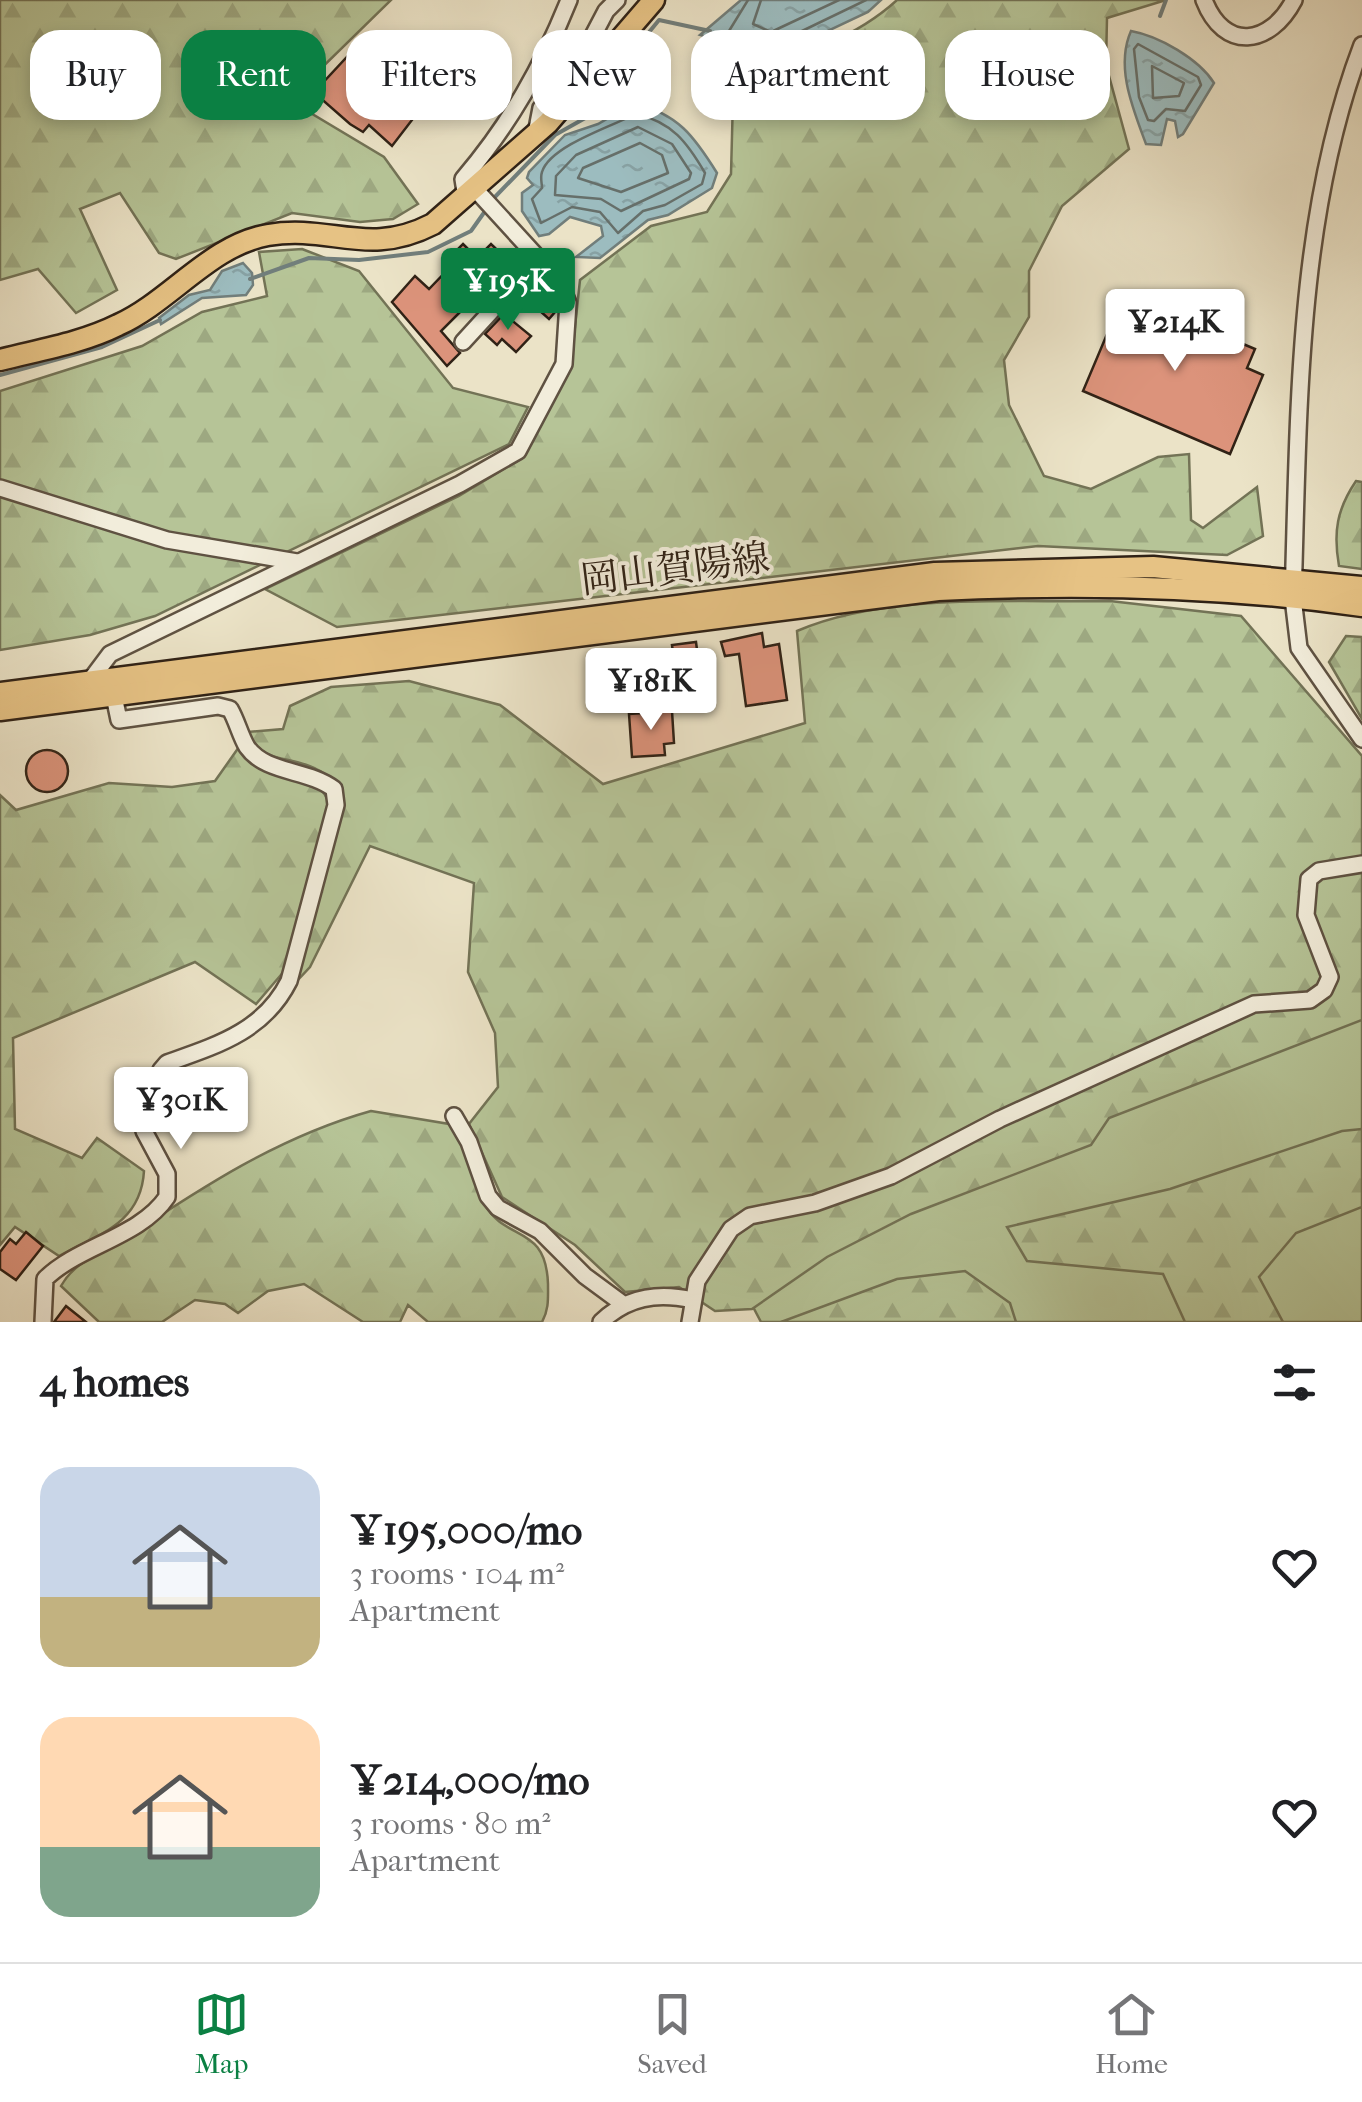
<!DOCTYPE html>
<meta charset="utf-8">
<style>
:root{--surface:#fff;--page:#f6f6f6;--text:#202124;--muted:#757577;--line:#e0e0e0;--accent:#0b8043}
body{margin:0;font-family:"IM FELL French Canon","Noto Serif JP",serif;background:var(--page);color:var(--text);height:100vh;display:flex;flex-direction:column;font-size:38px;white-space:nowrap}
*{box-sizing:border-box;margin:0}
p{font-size:32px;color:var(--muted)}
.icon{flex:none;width:55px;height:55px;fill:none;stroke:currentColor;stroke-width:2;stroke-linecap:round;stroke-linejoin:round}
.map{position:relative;height:1322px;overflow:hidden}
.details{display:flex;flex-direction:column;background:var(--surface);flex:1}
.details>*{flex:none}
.guide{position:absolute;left:30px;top:30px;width:1302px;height:90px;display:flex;gap:20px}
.price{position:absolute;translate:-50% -85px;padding:0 22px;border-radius:10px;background:#fff;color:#222;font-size:32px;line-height:65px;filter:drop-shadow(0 2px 5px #0008)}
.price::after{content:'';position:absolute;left:50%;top:60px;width:30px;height:22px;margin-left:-15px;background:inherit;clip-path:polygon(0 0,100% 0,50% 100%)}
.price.on{background:var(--accent);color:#fff}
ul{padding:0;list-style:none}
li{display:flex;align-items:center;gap:30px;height:250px;padding:0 40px}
li span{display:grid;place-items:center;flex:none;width:280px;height:200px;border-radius:30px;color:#555}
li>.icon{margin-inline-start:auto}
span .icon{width:120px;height:120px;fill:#fffc;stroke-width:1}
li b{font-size:42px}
h2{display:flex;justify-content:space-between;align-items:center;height:120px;padding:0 40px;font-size:42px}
.chip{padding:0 35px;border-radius:30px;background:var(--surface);box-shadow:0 5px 15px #0003;font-size:35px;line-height:90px}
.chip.on{background:var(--accent);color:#fff}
.dock{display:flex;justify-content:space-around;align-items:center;height:140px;border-top:2px solid var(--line);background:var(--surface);font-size:28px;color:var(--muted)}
.dock a{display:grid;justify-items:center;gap:5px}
.dock .on{color:var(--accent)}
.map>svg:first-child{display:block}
.green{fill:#b6c497;stroke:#737356;stroke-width:2.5}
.forest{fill:url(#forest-firs);stroke:#737356;stroke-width:2.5}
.water{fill:url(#water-ripples);stroke:#717e7b;stroke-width:2.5}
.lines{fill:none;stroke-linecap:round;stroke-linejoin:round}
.shore{stroke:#666f6a;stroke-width:2.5}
.stream{stroke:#717e7b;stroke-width:4}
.building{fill:#dc937b;stroke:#302216;stroke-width:2.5}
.minor-casing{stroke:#5f5242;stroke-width:20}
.major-casing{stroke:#302216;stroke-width:25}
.minor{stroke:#f2eddb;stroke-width:15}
.major{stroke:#e6c284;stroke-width:20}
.labels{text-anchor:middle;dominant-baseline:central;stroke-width:8;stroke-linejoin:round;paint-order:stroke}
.street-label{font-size:38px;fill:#302216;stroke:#f2eddb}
</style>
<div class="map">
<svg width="1362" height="1322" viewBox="0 0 1362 1322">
<defs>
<pattern id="forest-firs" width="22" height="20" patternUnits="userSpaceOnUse" patternTransform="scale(2.5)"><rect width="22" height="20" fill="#b6c497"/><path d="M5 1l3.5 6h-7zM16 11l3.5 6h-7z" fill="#9da881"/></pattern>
<pattern id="water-ripples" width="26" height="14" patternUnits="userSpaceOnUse" patternTransform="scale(2.5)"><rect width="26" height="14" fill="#9cbcbf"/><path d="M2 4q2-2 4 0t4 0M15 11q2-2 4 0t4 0" fill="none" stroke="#87a1a3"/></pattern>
</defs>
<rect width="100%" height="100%" fill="#ebe3c7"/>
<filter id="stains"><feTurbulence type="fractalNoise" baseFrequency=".002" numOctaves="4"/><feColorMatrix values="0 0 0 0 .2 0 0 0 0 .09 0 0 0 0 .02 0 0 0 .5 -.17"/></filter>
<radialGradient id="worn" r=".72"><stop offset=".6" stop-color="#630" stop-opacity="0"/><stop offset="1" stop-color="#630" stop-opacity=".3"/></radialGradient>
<!-- green -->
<polygon class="green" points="1362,870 1362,1322 761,1322 742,1286"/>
<!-- forest -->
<g class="forest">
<polygon points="0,0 391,0 303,86 304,109 384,157 418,204 393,219 360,222 292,213 176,259 159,253 120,193 80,209 117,290 76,313 38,269 0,280"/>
<path d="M897 0H1166L1107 18 1106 65 1129 149 1062 206 1029 271V317L1004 360 1009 405 1044 476 1091 489 1158 457 1189 454 1191 520 1203 528 1257 487 1263 536 1227 555 1038 546 337 627 265 589 459 496 524 457 571 364 580 280 651 226 707 212 731 174 733 98 750 65C800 60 860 34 897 0Z"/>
<polygon points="302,249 359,271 453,388 528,407 509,444 155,616 90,635 0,650 0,391 142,346 202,312 267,296 259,252"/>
<path d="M1356 481 1362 482V569L1339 566C1333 532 1337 509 1356 481Z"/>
<path d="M1110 601 1241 616 1362 756V859L1355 870 1362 872V1020L1109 1118 1091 1145 911 1214 827 1257 752 1309 715 1311 679 1287 625 1292 575 1245 502 1197 469 1124 498 1087 495 1033 468 972 474 883 370 846 310 967 294 984 338 786C332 781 325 773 318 770 290 754 263 766 247 732L283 729 290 706 331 687 409 681 500 705 603 784 805 723 797 631C887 592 1012 603 1110 601Z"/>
<polygon points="1346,636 1362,637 1362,719 1329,662"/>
<path d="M239 747C246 754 255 766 264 770 294 784 319 769 331 809L286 969 256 1004 195 962 13 1038 15 1129 82 1158 97 1138 144 1171C141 1223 100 1234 59 1256L15 1227 0 1245V795L16 810 109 783 172 787 215 781Z"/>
<path d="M371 1111 449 1124C467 1146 471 1178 484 1203 505 1243 546 1223 548 1284 548 1299 549 1309 542 1322H428L408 1305 400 1322H363L304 1284 268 1291 238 1313 225 1304 195 1300 162 1322H99L61 1286C75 1261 98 1256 121 1241 201 1188 278 1137 371 1111Z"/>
<polygon points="1362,1129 1362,1207 1296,1233 1259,1277 1283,1322 1185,1322 1163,1274 1027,1261 1007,1227 1170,1189 1342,1131"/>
<polygon points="965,1271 1010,1303 1016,1322 781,1322 897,1279"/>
</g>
<!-- water -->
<g class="water">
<polygon points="741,0 881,0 868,12 775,56 700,35"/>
<path d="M1131 31C1159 36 1199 59 1214 83L1183 134 1178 137 1175 121 1167 119 1161 145 1146 144C1133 109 1115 67 1131 31Z"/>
<path d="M634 103C678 114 694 136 717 173L712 188 668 215 648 220 600 258 576 257 603 236 601 226 570 217 549 234 539 236 522 211V193L533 185 527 178 529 172 565 135 598 124Z"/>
<polygon points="243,263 252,273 253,285 246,295 202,298 161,324 159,318 189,295 210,290 222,271"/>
</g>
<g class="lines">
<!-- shore -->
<g class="shore">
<polyline points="748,0 729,31 773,45 866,0"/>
<polyline points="761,0 753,24 771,32 839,0"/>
<polygon points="1138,44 1198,77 1201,85 1185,111 1166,109 1154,121 1148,120 1139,97 1134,49"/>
<polygon points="1152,66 1184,83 1179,96 1153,98"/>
<path d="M636 114C672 122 687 142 705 173L702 184 665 205 643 211 618 233 600 212 572 207 541 223 532 199 542 188C542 183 540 178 542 172 550 146 612 126 636 114Z"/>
<polygon points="638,127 672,144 691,173 689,179 621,211 601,199 555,195 556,176 576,155"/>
<polygon points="640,143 662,155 668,173 621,192 578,178 583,168"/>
</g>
<!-- stream -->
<g class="stream">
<polyline points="1160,16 1166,0"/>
<polyline points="604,89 620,115"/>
<polyline points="493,199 555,135 587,117 609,81 659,20 710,31"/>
<polyline points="250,279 309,258 359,260 428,252 471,231 488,207"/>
<polyline points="0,375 102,347 160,320"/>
</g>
</g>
<!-- building -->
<g class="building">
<polygon points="358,45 366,45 403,78 415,65 445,92 431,108 425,103 392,146 369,125 363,132 350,124 318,96 318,88"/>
<polygon points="463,244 477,258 491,244 513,265 478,294 486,301 477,310 469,303 441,331 460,353 447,366 392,302 415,276 429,289 455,262 450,257"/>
<polygon points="541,274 549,285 539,296 555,312 549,319 522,295"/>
<polygon points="1124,294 1255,349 1247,368 1263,375 1230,454 1083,391"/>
<polygon points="504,314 531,336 516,352 502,339 497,345 485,334"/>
<polygon points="762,633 764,647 779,644 787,700 746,706 739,654 725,656 721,642"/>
<polygon points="696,642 701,681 677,685 672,645"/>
<polygon points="672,711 674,743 664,744 665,755 632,757 629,714"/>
<circle cx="47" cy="771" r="21"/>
<polygon points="26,1232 43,1246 16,1280 0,1269 0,1252 10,1239 16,1244"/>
<polygon points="66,1306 86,1322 54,1322"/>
</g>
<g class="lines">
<defs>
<g id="minor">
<path d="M1204 0C1224 52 1270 46 1294 0"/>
<path d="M1362 45C1296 218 1299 416 1293 598L1299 648 1362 739"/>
<polyline points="536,134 541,108 574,72 606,11 617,0"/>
<path d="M466 198 463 179C510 124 542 67 569 0"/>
<polyline points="463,342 539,259"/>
<polyline points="0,488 167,540 297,562"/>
<polyline points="89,682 110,654 460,484 518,451 564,364 568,303 555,270 539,259 476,190"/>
<polyline points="454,1116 469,1142 488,1196 498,1208 540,1231 585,1276 623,1304"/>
<path d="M43 1322 45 1279C78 1246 140 1237 167 1197V1174L144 1131 161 1070 167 1063C218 1045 264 1031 289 981L336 805 334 789C308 769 266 774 247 747 240 735 237 721 230 709L218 706 119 720 114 696"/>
<path d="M601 1322C627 1297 657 1292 692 1300"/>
<polyline points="690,1322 697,1281 731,1229 750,1216 815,1203 891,1176 1000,1119 1254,1004 1310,1000 1324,990 1330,977 1306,915 1309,879 1319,871 1362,864"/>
</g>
<g id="major">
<path d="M0 360C39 350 82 343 118 325 171 301 210 245 268 235 331 224 367 258 433 224L548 123 654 0"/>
<polyline points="0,693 935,573 1153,567 1362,587"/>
<path d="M0 710 938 590C1080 583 1222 586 1362 606"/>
</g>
</defs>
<!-- minor casing -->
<use href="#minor" class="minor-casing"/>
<!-- major casing -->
<use href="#major" class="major-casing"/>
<!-- minor -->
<use href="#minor" class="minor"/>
<!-- major -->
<use href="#major" class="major"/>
</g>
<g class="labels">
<!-- street labels -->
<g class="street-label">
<text transform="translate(675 569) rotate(-7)">岡山賀陽線</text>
</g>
</g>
<rect width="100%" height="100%" filter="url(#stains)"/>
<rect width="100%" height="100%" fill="url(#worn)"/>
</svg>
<b class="price on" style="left:508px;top:333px">¥195K</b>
<b class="price" style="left:1175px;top:374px">¥214K</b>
<b class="price" style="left:651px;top:733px">¥181K</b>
<b class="price" style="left:181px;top:1152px">¥301K</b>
<div class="guide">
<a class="chip">Buy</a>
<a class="chip on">Rent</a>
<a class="chip">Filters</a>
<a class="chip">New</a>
<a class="chip">Apartment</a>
<a class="chip">House</a>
</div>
</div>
<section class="details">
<h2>4 homes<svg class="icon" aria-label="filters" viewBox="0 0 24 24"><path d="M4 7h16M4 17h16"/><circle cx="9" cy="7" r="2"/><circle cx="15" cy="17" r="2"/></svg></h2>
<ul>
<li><span style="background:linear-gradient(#c9d6e8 65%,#c2b280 0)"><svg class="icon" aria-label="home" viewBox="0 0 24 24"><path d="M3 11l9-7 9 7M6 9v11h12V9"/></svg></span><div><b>¥195,000/mo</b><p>3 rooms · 104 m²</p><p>Apartment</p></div><svg class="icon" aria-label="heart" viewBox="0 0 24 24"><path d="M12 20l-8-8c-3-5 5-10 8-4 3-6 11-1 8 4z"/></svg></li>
<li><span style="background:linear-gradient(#ffd9b3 65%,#7fa58c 0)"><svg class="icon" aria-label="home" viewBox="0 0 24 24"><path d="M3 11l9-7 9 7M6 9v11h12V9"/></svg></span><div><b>¥214,000/mo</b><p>3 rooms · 80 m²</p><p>Apartment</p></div><svg class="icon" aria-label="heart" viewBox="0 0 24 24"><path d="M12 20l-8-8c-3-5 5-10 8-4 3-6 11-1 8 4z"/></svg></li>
</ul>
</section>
<nav class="dock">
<a class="on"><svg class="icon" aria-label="map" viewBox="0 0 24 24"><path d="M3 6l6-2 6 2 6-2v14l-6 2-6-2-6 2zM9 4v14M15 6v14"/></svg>Map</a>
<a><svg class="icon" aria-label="saved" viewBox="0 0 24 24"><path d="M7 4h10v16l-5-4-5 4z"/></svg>Saved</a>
<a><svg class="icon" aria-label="home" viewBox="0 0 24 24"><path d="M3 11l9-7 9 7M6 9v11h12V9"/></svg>Home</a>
</nav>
